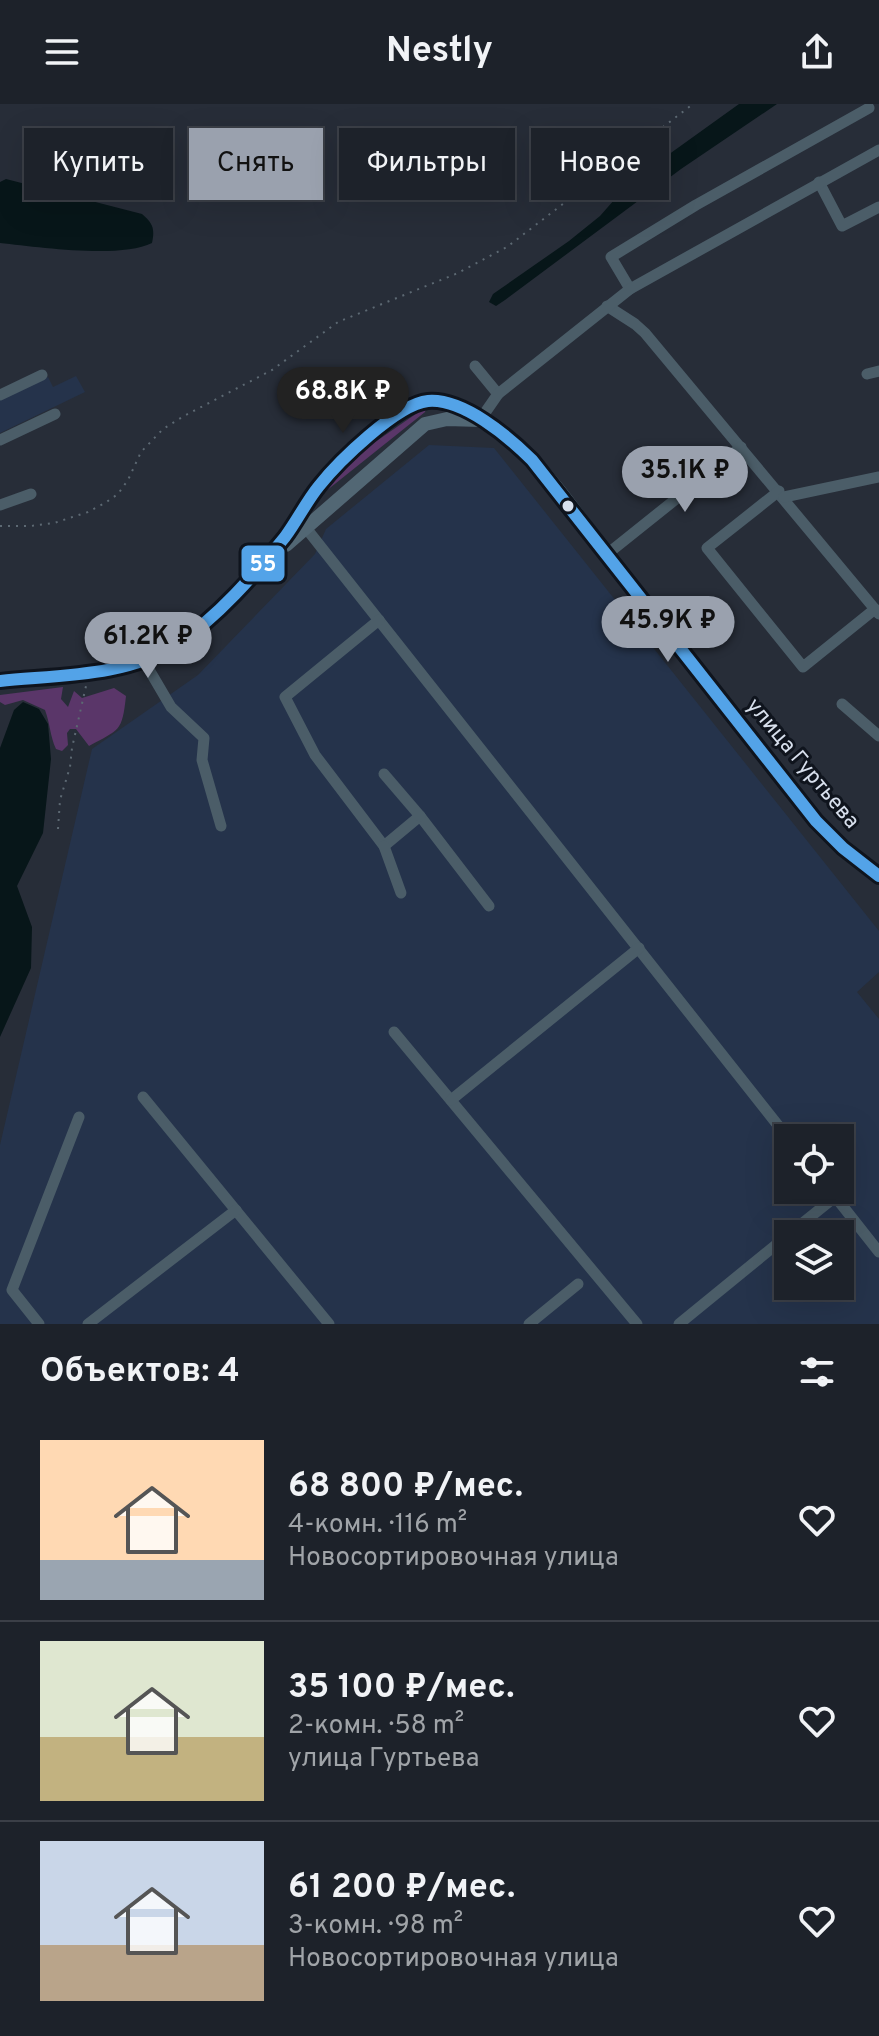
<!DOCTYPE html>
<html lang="ru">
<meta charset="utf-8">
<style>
:root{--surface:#1d222a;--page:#2a2f36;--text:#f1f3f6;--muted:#a0a4a8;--line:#3b3f47;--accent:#9aa1ae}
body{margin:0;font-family:Overpass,sans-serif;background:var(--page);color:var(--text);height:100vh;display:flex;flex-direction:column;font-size:30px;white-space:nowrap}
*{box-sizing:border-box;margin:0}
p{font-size:26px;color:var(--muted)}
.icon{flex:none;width:44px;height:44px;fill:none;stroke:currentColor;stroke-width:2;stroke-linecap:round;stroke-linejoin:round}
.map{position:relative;height:1220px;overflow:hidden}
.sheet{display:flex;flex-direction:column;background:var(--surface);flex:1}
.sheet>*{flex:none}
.banner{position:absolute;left:24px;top:24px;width:832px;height:72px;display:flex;gap:16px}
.buttons{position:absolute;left:774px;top:1020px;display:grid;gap:16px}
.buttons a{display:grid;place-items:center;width:80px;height:80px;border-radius:0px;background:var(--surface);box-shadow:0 8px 32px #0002,0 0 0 2px var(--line);font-size:40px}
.price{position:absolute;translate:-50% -68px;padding:0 18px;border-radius:28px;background:var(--accent);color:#111;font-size:26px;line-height:52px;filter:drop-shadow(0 2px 4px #0008)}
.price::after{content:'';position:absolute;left:50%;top:48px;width:24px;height:18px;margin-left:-12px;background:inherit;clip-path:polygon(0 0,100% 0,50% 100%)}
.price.on{background:#222;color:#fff}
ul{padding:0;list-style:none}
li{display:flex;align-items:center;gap:24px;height:200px;padding:0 40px}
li+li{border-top:2px solid var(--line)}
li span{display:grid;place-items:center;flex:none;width:224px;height:160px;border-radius:0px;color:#555}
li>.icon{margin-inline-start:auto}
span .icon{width:96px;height:96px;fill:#fffc;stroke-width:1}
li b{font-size:34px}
h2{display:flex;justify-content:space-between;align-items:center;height:96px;padding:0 40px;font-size:34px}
.tag{padding:0 28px;border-radius:0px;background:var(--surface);box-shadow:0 8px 32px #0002,0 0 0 2px var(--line);font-size:28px;line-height:72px}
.tag.on{background:var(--accent);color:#111}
header{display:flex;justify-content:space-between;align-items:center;height:104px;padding:0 40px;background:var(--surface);font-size:36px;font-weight:700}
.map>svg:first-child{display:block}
.built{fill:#25334b;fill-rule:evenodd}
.green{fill:#5a3669}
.water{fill:#071619}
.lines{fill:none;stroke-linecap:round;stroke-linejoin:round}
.path{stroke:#5d6973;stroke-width:2;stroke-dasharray:2 6;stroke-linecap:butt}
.minor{stroke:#4b5d68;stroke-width:11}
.major{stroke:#526774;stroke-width:14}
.bus-1-casing{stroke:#0f141d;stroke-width:18}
.bus-1{stroke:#53a3e8;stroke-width:12}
.bus-dot{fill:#d8e0ed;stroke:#0f141d;stroke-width:3}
.labels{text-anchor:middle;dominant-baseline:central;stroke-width:6;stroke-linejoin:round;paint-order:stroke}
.street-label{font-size:22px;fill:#d8e0ed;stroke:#0f141d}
.line-badge{stroke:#0f141d;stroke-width:3}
.badge-label{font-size:22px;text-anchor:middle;font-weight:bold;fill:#fff}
</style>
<header><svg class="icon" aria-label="menu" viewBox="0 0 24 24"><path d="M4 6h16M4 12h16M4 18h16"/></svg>Nestly<svg class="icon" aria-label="share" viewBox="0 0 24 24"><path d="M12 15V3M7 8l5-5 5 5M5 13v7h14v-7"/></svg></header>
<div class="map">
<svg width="879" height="1220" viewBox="0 0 879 1220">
<rect width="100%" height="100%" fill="#272d38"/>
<!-- built -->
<g class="built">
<polygon points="76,272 85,288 0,329 0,295 48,273 53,283"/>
<path d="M429 341 494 344 879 827V868L857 888 879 915V1220H0V1041L92 645 198 571 315 450 326 425ZM788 1034H840V1086H788ZM788 1130H840V1182H788Z"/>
</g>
<!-- green -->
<g class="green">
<polygon points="423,305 426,305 425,308 321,391 321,385 349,356"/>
<path d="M63 583 61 595 68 603 74 587 82 594 114 584 126 592C122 628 120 625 89 642L76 625H70L67 629 68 641 62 647 56 645C50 632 50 619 45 606L23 596 5 601 0 598V591Z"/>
</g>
<!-- water -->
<g class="water">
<polygon points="739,0 777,0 681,65 505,196 496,202 489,198 493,190 569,137 600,112 629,79"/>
<path d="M6 75 142 110C153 119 155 125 152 139 120 155 38 143 0 139V78Z"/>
<polygon points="23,598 39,605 48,620 51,655 43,729 17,782 32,823 31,864 0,933 0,644 14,606"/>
</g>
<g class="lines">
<!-- path -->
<g class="path">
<polyline points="0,422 31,422 54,419 88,408 105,399 118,390 128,376 141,348 163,325 184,312 272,266 338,218 458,169 507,143 693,0"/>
<polyline points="58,725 60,696 70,663 72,644 86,582"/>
</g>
<!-- minor -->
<g class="minor">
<polyline points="819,78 842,122 879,103"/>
<polyline points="630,185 611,153 696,101 869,4"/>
<polyline points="607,202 635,220 645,229 879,510"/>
<polyline points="475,262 498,290"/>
<polyline points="867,270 879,267"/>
<polyline points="0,291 42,271"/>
<polyline points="480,316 498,290 630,185 879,46"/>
<polyline points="0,336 55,310"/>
<polyline points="779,387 707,444 803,563 875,505"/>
<polyline points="784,393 879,373"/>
<polyline points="0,401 31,390"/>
<polyline points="306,424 788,1034"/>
<polyline points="606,451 741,343"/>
<polyline points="379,516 285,593 315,651 384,742 420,712 489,802"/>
<polyline points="144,557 171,603 204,634 202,656 221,722"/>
<polyline points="842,600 879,632"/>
<polyline points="384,670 420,712"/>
<polyline points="384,742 401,789"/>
<polyline points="394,928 637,1220"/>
<polyline points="143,993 329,1220"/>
<polyline points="451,996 639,844"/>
<polyline points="830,1086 879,1148"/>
<polyline points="789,1130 835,1093"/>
<polyline points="39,1220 12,1186 79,1013"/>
<polyline points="88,1220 236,1106"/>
<polyline points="529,1220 578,1180"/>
<polyline points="679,1220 788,1131"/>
</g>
<!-- major -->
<g class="major">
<polyline points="286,441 425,320 447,315 480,316"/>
<path d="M0 577C53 570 132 571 176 541 213 516 253 469 283 435 297 418 307 397 321 380 338 359 403 297 429 297 458 297 498 325 519 343 554 374 589 428 618 465 684 549 750 633 816 717L843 744 879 772"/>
</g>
<defs>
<path id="bus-1" d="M0 577C58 571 127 573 177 540 218 513 254 471 285 433 297 417 306 398 319 382 338 358 397 300 428 297 463 294 509 333 532 356L816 717 843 744 879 772"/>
</defs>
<!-- bus-1 casing -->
<use href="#bus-1" class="bus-1-casing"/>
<!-- bus-1 -->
<use href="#bus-1" class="bus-1"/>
</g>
<!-- markers -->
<circle class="bus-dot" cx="568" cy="402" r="7"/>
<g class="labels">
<!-- street labels -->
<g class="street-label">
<text transform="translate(802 660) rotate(50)">улица Гуртьева</text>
</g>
</g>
<rect class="line-badge" x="240" y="440" width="46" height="39" rx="8" fill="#53a3e8"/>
<g class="badge-label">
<text x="263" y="467">55</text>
</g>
</svg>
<div class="buttons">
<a><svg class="icon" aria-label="locate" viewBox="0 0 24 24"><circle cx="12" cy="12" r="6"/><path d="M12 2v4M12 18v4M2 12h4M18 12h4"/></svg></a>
<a><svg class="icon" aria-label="layers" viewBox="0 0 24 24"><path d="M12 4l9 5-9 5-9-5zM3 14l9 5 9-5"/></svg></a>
</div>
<b class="price on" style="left:343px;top:331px">68.8K ₽</b>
<b class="price" style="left:685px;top:410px">35.1K ₽</b>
<b class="price" style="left:668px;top:560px">45.9K ₽</b>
<b class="price" style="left:148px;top:576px">61.2K ₽</b>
<div class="banner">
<a class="tag">Купить</a>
<a class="tag on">Снять</a>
<a class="tag">Фильтры</a>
<a class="tag">Новое</a>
</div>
</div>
<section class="sheet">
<h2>Объектов: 4<svg class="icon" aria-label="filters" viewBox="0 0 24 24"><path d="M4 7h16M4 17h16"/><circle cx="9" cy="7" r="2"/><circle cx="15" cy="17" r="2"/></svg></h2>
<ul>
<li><span style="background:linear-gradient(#ffd9b3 75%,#9aa5b1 0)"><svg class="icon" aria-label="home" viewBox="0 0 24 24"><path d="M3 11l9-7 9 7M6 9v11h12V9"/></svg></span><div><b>68 800 ₽/мес.</b><p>4-комн. · 116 m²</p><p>Новосортировочная улица</p></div><svg class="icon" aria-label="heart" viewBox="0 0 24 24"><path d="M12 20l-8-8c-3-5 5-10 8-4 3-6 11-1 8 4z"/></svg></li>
<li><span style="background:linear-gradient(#dfe7d0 60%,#c2b280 0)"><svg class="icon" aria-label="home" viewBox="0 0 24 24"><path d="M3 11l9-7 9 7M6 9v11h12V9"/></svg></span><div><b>35 100 ₽/мес.</b><p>2-комн. · 58 m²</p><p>улица Гуртьева</p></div><svg class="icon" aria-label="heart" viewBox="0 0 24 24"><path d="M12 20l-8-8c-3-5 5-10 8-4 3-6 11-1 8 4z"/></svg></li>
<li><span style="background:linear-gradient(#c9d6e8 65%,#b9a48a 0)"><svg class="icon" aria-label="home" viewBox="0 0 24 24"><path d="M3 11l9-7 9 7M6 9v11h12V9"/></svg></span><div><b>61 200 ₽/мес.</b><p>3-комн. · 98 m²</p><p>Новосортировочная улица</p></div><svg class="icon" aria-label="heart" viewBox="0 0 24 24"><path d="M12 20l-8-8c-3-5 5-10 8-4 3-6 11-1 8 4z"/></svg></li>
</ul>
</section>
